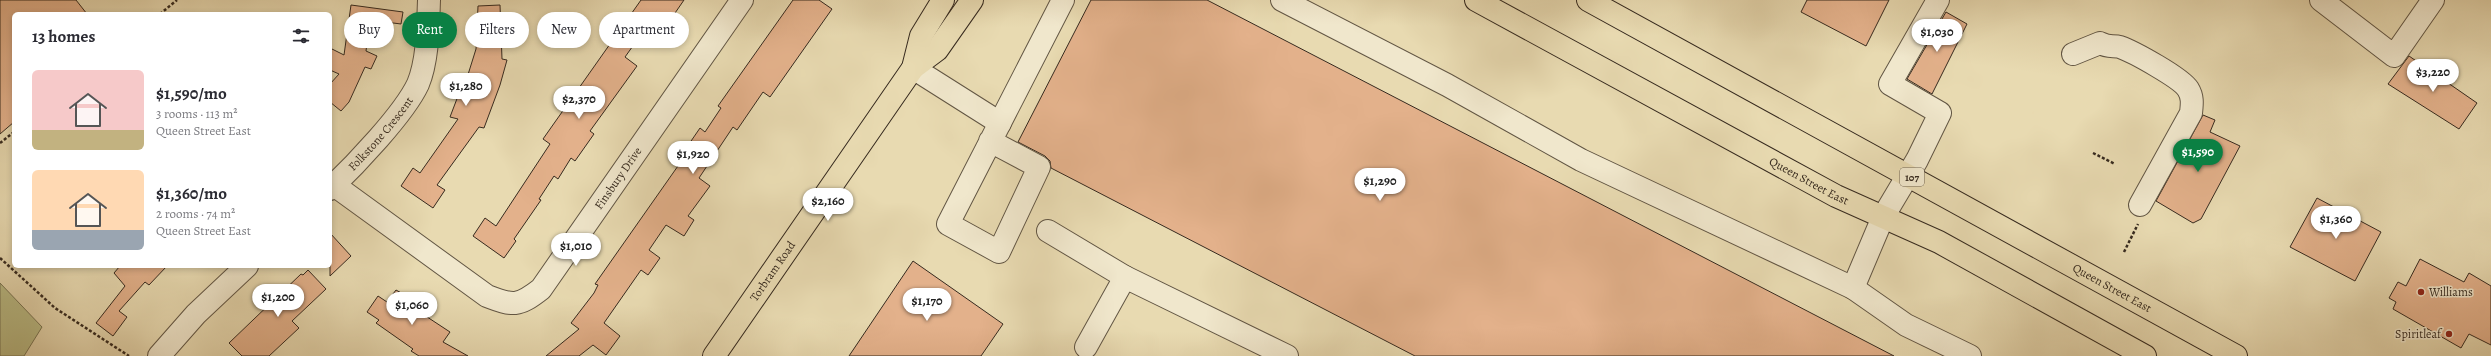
<!DOCTYPE html>
<meta charset="utf-8">
<style>
:root{--surface:#fff;--page:#f7f7f7;--text:#2b2b33;--muted:#7c7c81;--accent:#0b8043}
body{margin:0;font-family:Alegreya,serif;background:var(--page);color:var(--text);height:100vh;display:flex;flex-direction:column;font-size:15px;white-space:nowrap}
*{box-sizing:border-box;margin:0}
p{font-size:13px;color:var(--muted)}
.icon{flex:none;width:22px;height:22px;fill:none;stroke:currentColor;stroke-width:2;stroke-linecap:round;stroke-linejoin:round}
.map{position:relative;flex:1;overflow:hidden}
.sheet{position:absolute;left:12px;top:12px;width:320px;height:256px;display:flex;flex-direction:column;background:var(--surface);border-radius:6px;box-shadow:0 2px 6px #0003}
.sheet>*{flex:none}
.banner{position:absolute;left:344px;top:12px;width:380px;height:36px;display:flex;gap:8px}
.price{position:absolute;translate:-50% -34px;padding:0 9px;border-radius:14px;background:#fff;color:#222;font-size:13px;line-height:26px;filter:drop-shadow(0 1px 2px #0008)}
.price::after{content:'';position:absolute;left:50%;top:24px;width:12px;height:9px;margin-left:-6px;background:inherit;clip-path:polygon(0 0,100% 0,50% 100%)}
.price.on{background:var(--accent);color:#fff}
ul{padding:0;list-style:none}
li{display:flex;align-items:center;gap:12px;height:100px;padding:0 20px}
li span{display:grid;place-items:center;flex:none;width:112px;height:80px;border-radius:6px;color:#555}
li>.icon{margin-inline-start:auto}
span .icon{width:48px;height:48px;fill:#fffc;stroke-width:1}
li b{font-size:17px}
h2{display:flex;justify-content:space-between;align-items:center;height:48px;padding:0 20px;font-size:17px}
.pill{padding:0 14px;border-radius:18px;background:var(--surface);box-shadow:0 2px 6px #0003;font-size:14px;line-height:36px}
.pill.on{background:var(--accent);color:#fff}
.map>svg:first-child{display:block}
.green{fill:#bbbe88;stroke:#787454}
.building{fill:#e3b18b;stroke:#362a1f}
.lines{fill:none;stroke-linecap:round;stroke-linejoin:round}
.minor-casing{stroke:#625644;stroke-width:24}
.major-casing{stroke:#362a1f;stroke-width:24}
.path{stroke:#362a1f;stroke-width:2.5;stroke-dasharray:3 2;stroke-linecap:butt}
.minor{stroke:#f0e7cc;stroke-width:22}
.major{stroke:#e8dab1;stroke-width:22}
.poi-dot{fill:#8f2418;stroke:#f0e7cc;stroke-width:1.5}
.labels{text-anchor:middle;dominant-baseline:central;stroke-width:3;stroke-linejoin:round;paint-order:stroke}
.shield{fill:#f0e7cc;stroke:#6e6353;stroke-width:1}
.shield-label{font-size:11px;font-weight:bold;fill:#362a1f}
.street-label{font-size:12px;fill:#362a1f;stroke:#f0e7cc}
.poi-label{font-size:12px;fill:#362a1f;stroke:#f0e7cc;text-anchor:start}
</style>
<div class="map">
<svg width="2491" height="356" viewBox="0 0 2491 356">
<rect width="100%" height="100%" fill="#e8dab1"/>
<filter id="stains"><feTurbulence type="fractalNoise" baseFrequency=".005" numOctaves="4"/><feColorMatrix values="0 0 0 0 .2 0 0 0 0 .09 0 0 0 0 .02 0 0 0 .5 -.17"/></filter>
<radialGradient id="worn" r=".72"><stop offset=".6" stop-color="#630" stop-opacity="0"/><stop offset="1" stop-color="#630" stop-opacity=".3"/></radialGradient>
<!-- green -->
<polygon class="green" points="0,283 42,327 24,356 0,356"/>
<!-- building -->
<g class="building">
<polygon points="0,0 76,0 87,14 14,14 14,122 0,134"/>
<polygon points="641,0 684,0 653,45 640,36 625,57 637,66 590,131 594,134 575,161 571,158 558,179 554,176 539,199 541,200 514,239 516,241 504,258 473,236 485,218 496,226 550,144 543,139"/>
<polygon points="793,0 819,0 832,9 770,97 763,92 737,130 733,127 699,178 710,186 688,216 694,220 684,236 666,225 649,250 660,258 648,275 641,270 604,323 620,336 606,355 593,345 579,356 546,356 579,329 571,323 594,293 598,285 595,284 692,146 689,144 700,128 705,132 721,108 718,106"/>
<polygon points="1091,0 1207,0 1894,356 1415,356 1051,168 1050,161 1045,156 1018,142"/>
<polygon points="1807,0 1889,0 1866,46 1801,12"/>
<polygon points="351,5 403,12 401,24 370,20 366,51 377,56 371,69 365,67 349,102 341,111 330,102 330,84 339,74 330,70 330,48 344,55"/>
<polygon points="500,5 502,59 507,60 500,85 484,128 479,127 437,185 445,190 433,208 401,186 413,168 420,173 458,119 450,117 458,96 461,97 476,49 478,6"/>
<polygon points="1946,12 1967,24 1932,94 1907,79"/>
<polygon points="2409,56 2477,103 2459,129 2388,84"/>
<polygon points="2203,115 2215,120 2210,132 2240,146 2201,219 2193,223 2156,201"/>
<polygon points="2317,198 2381,232 2355,281 2290,247"/>
<polygon points="330,233 351,256 330,276"/>
<polygon points="2420,259 2464,282 2469,273 2491,286 2491,345 2469,334 2461,348 2393,309 2396,302 2389,298 2398,282 2406,286"/>
<polygon points="913,261 1003,324 981,356 849,356"/>
<polygon points="120,266 167,266 149,285 145,282 119,311 127,317 113,336 96,323 125,286 114,273"/>
<polygon points="308,270 326,289 292,321 299,328 269,356 242,356 229,343 301,274 303,275"/>
<polygon points="396,290 419,303 415,309 450,332 443,342 468,356 419,356 411,351 413,349 376,323 379,320 367,312 378,296 387,302"/>
</g>
<g class="lines">
<defs>
<g id="minor">
<polyline points="1282,0 1447,85 1581,160 1853,288 1906,325 1970,356"/>
<polyline points="2321,0 2394,56 2433,0"/>
<path d="M2073 54 2100 43C2109 48 2113 45 2120 47 2134 52 2181 78 2188 89 2193 97 2192 104 2191 113L2140 205"/>
<polyline points="913,68 1000,123"/>
<polyline points="990,141 1039,167 999,252 948,224 1063,0"/>
<path id="s1" d="M334 185 487 296C513 306 518 307 541 289L742 0"/>
<path id="s2" d="M330 189C355 165 404 114 418 84 428 60 428 26 429 0"/>
<polyline points="1048,231 1125,277"/>
<polyline points="1853,288 1883,217 1917,160 1940,113 1890,84 1938,0"/>
<polyline points="1086,347 1125,277 1287,356"/>
<polyline points="159,356 196,314 247,266"/>
</g>
<g id="major">
<path id="s3" d="M1476 0 1836 196 1939 242 2145 356"/>
<path id="s4" d="M1588 0 2236 356"/>
<polyline points="913,68 937,50 972,0"/>
<path id="s5" d="M714 356 913 68 921 36 943 0"/>
</g>
</defs>
<!-- minor casing -->
<use href="#minor" class="minor-casing"/>
<!-- major casing -->
<use href="#major" class="major-casing"/>
<!-- path -->
<g class="path">
<polyline points="160,14 177,0"/>
<polyline points="0,143 14,132"/>
<polyline points="2093,153 2115,164"/>
<polyline points="2124,252 2138,224"/>
<polyline points="0,258 55,308 129,356"/>
</g>
<!-- minor -->
<use href="#minor" class="minor"/>
<!-- major -->
<use href="#major" class="major"/>
</g>
<!-- markers -->
<g class="poi-dot">
<circle cx="2421" cy="292" r="4"/>
<circle cx="2449" cy="334" r="4"/>
</g>
<g class="labels">
<!-- shield labels -->
<rect class="shield" x="1900" y="168" width="24" height="18" rx="3"/>
<g class="shield-label">
<text x="1912" y="177">107</text>
</g>
<!-- street labels -->
<g class="street-label">
<text stroke="none"><textPath href="#s2" startOffset="75">Folkstone Crescent</textPath></text>
<text stroke="none"><textPath href="#s1" startOffset="383">Finsbury Drive</textPath></text>
<text stroke="none"><textPath href="#s3" startOffset="379">Queen Street East</textPath></text>
<text stroke="none"><textPath href="#s5" startOffset="103">Torbram Road</textPath></text>
<text stroke="none"><textPath href="#s4" startOffset="598">Queen Street East</textPath></text>
</g>
<!-- poi labels -->
<g class="poi-label">
<text x="2429" y="292">Williams</text>
<text x="2441" y="334" text-anchor="end">Spiritleaf</text>
</g>
</g>
<rect width="100%" height="100%" filter="url(#stains)"/>
<rect width="100%" height="100%" fill="url(#worn)"/>
</svg>
<b class="price" style="left:1937px;top:53px">$1,030</b>
<b class="price" style="left:2433px;top:93px">$3,220</b>
<b class="price" style="left:466px;top:107px">$1,280</b>
<b class="price" style="left:579px;top:120px">$2,370</b>
<b class="price on" style="left:2198px;top:173px">$1,590</b>
<b class="price" style="left:693px;top:175px">$1,920</b>
<b class="price" style="left:1380px;top:202px">$1,290</b>
<b class="price" style="left:828px;top:222px">$2,160</b>
<b class="price" style="left:2336px;top:240px">$1,360</b>
<b class="price" style="left:576px;top:267px">$1,010</b>
<b class="price" style="left:278px;top:318px">$1,200</b>
<b class="price" style="left:927px;top:322px">$1,170</b>
<b class="price" style="left:412px;top:326px">$1,060</b>
<div class="banner">
<a class="pill">Buy</a>
<a class="pill on">Rent</a>
<a class="pill">Filters</a>
<a class="pill">New</a>
<a class="pill">Apartment</a>
</div>
<section class="sheet">
<h2>13 homes<svg class="icon" aria-label="filters" viewBox="0 0 24 24"><path d="M4 7h16M4 17h16"/><circle cx="9" cy="7" r="2"/><circle cx="15" cy="17" r="2"/></svg></h2>
<ul>
<li><span style="background:linear-gradient(#f6c9c9 75%,#c2b280 0)"><svg class="icon" aria-label="home" viewBox="0 0 24 24"><path d="M3 11l9-7 9 7M6 9v11h12V9"/></svg></span><div><b>$1,590/mo</b><p>3 rooms · 113 m²</p><p>Queen Street East</p></div></li>
<li><span style="background:linear-gradient(#ffd9b3 75%,#9aa5b1 0)"><svg class="icon" aria-label="home" viewBox="0 0 24 24"><path d="M3 11l9-7 9 7M6 9v11h12V9"/></svg></span><div><b>$1,360/mo</b><p>2 rooms · 74 m²</p><p>Queen Street East</p></div></li>
</ul>
</section>
</div>
